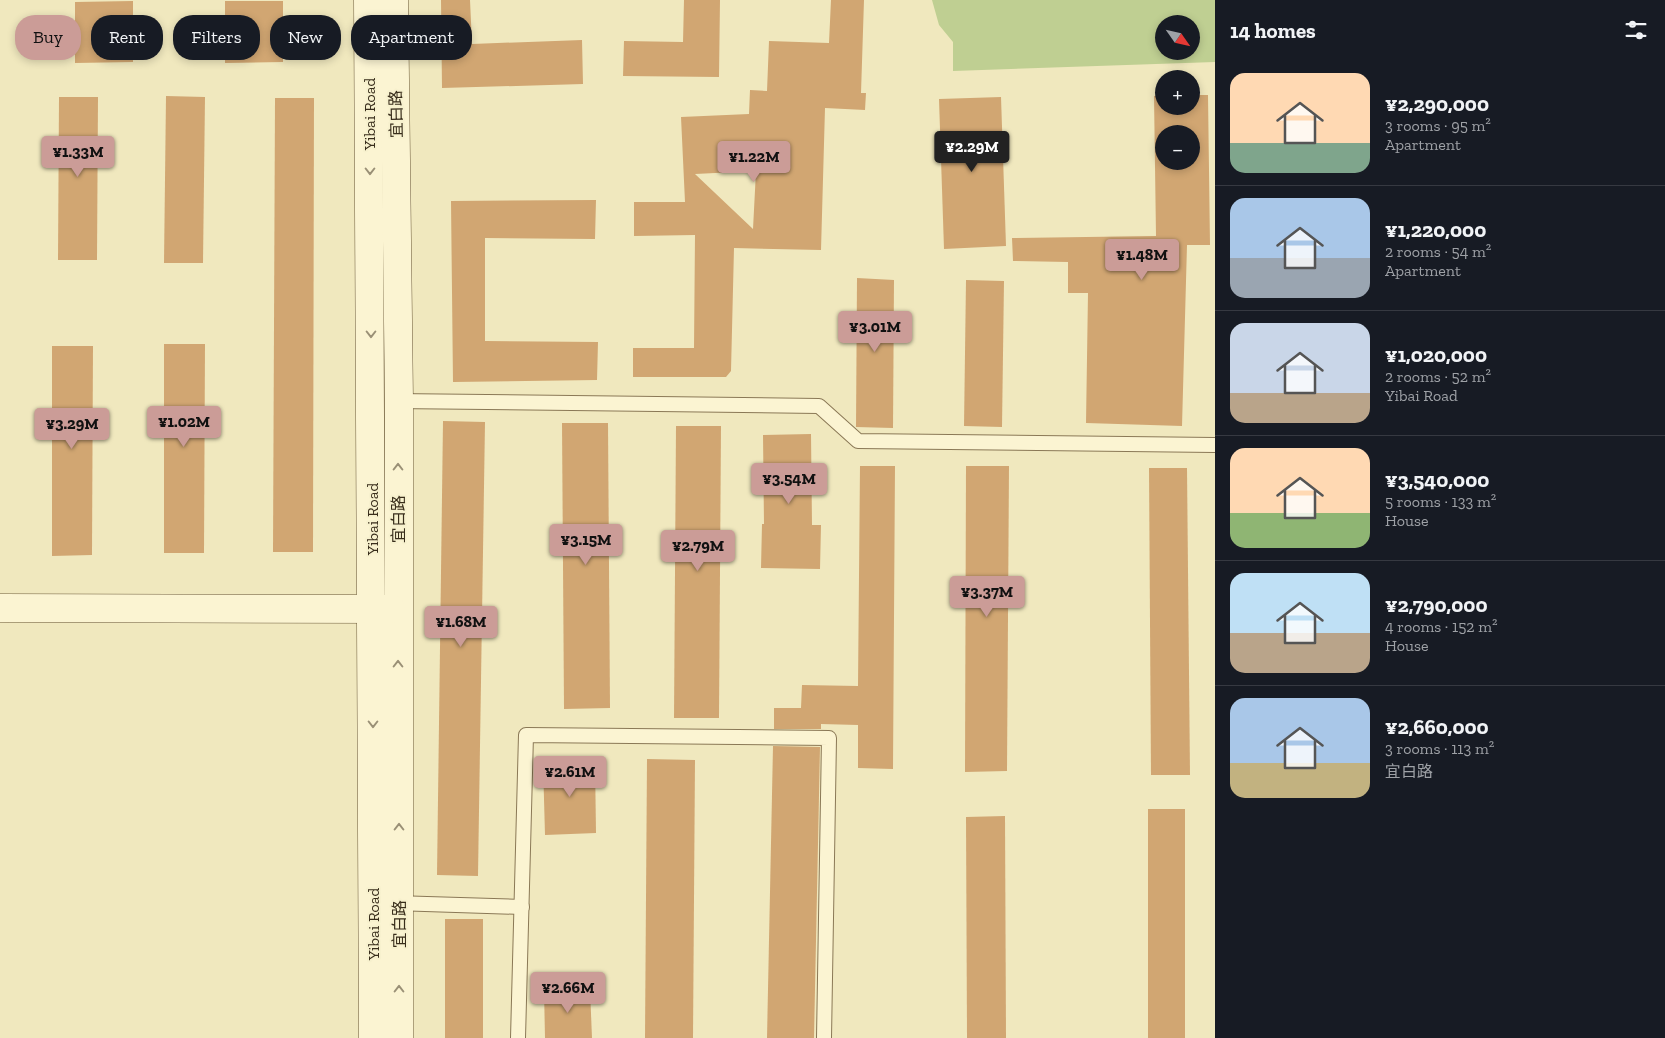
<!DOCTYPE html>
<meta charset="utf-8">
<style>
:root{--surface:#171b24;--page:#242831;--text:#f1f3f6;--muted:#9ea1a6;--line:#363941;--accent:#cb9c97}
body{margin:0;font-family:"Zilla Slab","Noto Sans SC",serif;background:var(--page);color:var(--text);height:100vh;display:flex;flex-direction:column;font-size:19px;white-space:nowrap}
*{box-sizing:border-box;margin:0}
p{font-size:16px;color:var(--muted)}
.icon{flex:none;width:28px;height:28px;fill:none;stroke:currentColor;stroke-width:2;stroke-linecap:round;stroke-linejoin:round}
.map{position:relative;flex:1;overflow:hidden}
.panel{display:flex;flex-direction:column;background:var(--surface);width:450px}
.panel>*{flex:none}
.top-card{position:absolute;left:15px;top:15px;width:475px;height:45px;display:flex;gap:10px}
.needle{width:32px;rotate:124deg}
.buttons{position:absolute;left:1155px;top:15px;display:grid;gap:10px}
.buttons a{display:grid;place-items:center;width:45px;height:45px;border-radius:50%;background:var(--surface);box-shadow:0 2px 8px #0003;font-size:25px}
.price{position:absolute;translate:-50% -42px;padding:0 11px;border-radius:5px;background:var(--accent);color:#111;font-size:16px;line-height:32px;filter:drop-shadow(0 1px 2px #0008)}
.price::after{content:'';position:absolute;left:50%;top:30px;width:15px;height:11px;margin-left:-8px;background:inherit;clip-path:polygon(0 0,100% 0,50% 100%)}
.price.on{background:#222;color:#fff}
ul{padding:0;list-style:none}
li{display:flex;align-items:center;gap:15px;height:125px;padding:0 15px}
li+li{border-top:1px solid var(--line)}
li span{display:grid;place-items:center;flex:none;width:140px;height:100px;border-radius:15px;color:#555}
li>.icon{margin-inline-start:auto}
span .icon{width:60px;height:60px;fill:#fffc;stroke-width:1}
li b{font-size:21px}
h2{display:flex;justify-content:space-between;align-items:center;height:60px;padding:0 15px;font-size:21px}
.chip{padding:0 18px;border-radius:20px;background:var(--surface);box-shadow:0 2px 8px #0003;font-size:18px;line-height:45px}
.chip.on{background:var(--accent);color:#111}
main{display:flex;flex:1;min-height:0}
.map>svg:first-child{display:block}
.green{fill:#bfcf92;fill-rule:evenodd}
.building{fill:#d1a672;fill-rule:evenodd}
.lines{fill:none;stroke-linecap:round;stroke-linejoin:round}
.lane-casing{stroke:#8a7856;stroke-width:16}
.secondary-casing{stroke:#6b5939;stroke-width:29}
.lane{stroke:#fbf4d2;stroke-width:14}
.secondary{stroke:#fbf4d2;stroke-width:28}
.oneway{stroke:#9a9076}
.labels{text-anchor:middle;dominant-baseline:central;stroke-width:4;stroke-linejoin:round;paint-order:stroke}
.street-label{font-size:16px;fill:#382d1b;stroke:#f7f1ce}
</style>
<main>
<div class="map">
<svg width="1215" height="1038" viewBox="0 0 1215 1038">
<rect width="100%" height="100%" fill="#f0e8be"/>
<!-- green -->
<path class="green" d="M932 0H1215V62L953 71V42L939 25ZM1164 24H1191V51H1164Z"/>
<!-- building -->
<g class="building">
<polygon points="441,0 470,0 472,44 582,40 583,84 442,88"/>
<polygon points="684,0 720,0 719,77 623,76 624,41 683,42"/>
<path d="M831 0H864L861 93H866L865 110 825 108 821 250 734 248 731 371 726 377H633V348H694L695 235 634 236V202H685L681 117 749 114 750 90 767 91 769 41 829 43ZM756 171 753 229 695 174Z"/>
<polygon points="133,1 133,62 75,63 75,2"/>
<polygon points="225,1 283,1 283,62 225,63"/>
<path d="M1164 95V106H1191V95H1208L1210 245H1187L1182 426 1086 423 1088 293H1068V262L1013 261 1012 238 1156 236 1154 96ZM1164 134H1191V161H1164Z"/>
<polygon points="166,96 205,97 203,263 164,263"/>
<polygon points="59,97 98,97 97,260 58,260"/>
<polygon points="1001,97 1006,246 944,249 939,99"/>
<polygon points="275,98 314,98 313,552 273,552"/>
<polygon points="596,200 595,239 485,238 485,341 598,342 597,380 453,382 451,201"/>
<polygon points="857,278 894,280 893,428 856,427"/>
<polygon points="966,280 1004,281 1002,427 964,426"/>
<polygon points="164,344 205,344 204,553 164,553"/>
<polygon points="52,346 93,346 92,555 52,556"/>
<polygon points="443,421 485,422 478,876 437,875"/>
<polygon points="562,423 608,423 610,708 564,709"/>
<polygon points="676,426 721,426 719,718 674,718"/>
<polygon points="811,434 812,525 821,525 820,569 761,568 762,524 764,524 763,435"/>
<polygon points="860,466 895,466 893,769 858,768 858,725 821,724 821,729 774,729 774,708 801,708 802,685 858,686"/>
<polygon points="966,466 1009,466 1007,771 965,772"/>
<polygon points="1149,468 1187,468 1190,775 1151,775"/>
<polygon points="773,746 820,747 814,1038 767,1038"/>
<polygon points="647,759 695,760 693,1038 645,1038"/>
<polygon points="595,762 596,833 545,835 543,763"/>
<rect x="1148" y="809" width="37" height="229"/>
<polygon points="1005,816 1006,1038 967,1038 966,817"/>
<rect x="445" y="919" width="38" height="119"/>
<polygon points="590,989 592,1038 545,1038 544,990"/>
</g>
<g class="lines">
<defs>
<g id="lane">
<polyline points="394,401 819,406 858,441 1215,445"/>
<polyline points="394,903 522,907"/>
<polyline points="518,1038 526,735 829,738 824,1038"/>
</g>
<g id="secondary">
<polyline points="368,0 373,1038"/>
<polyline points="394,0 399,401 399,1038"/>
<polyline points="0,608 391,609"/>
</g>
</defs>
<!-- lane casing -->
<use href="#lane" class="lane-casing"/>
<!-- secondary casing -->
<use href="#secondary" class="secondary-casing"/>
<!-- lane -->
<use href="#lane" class="lane"/>
<!-- secondary -->
<use href="#secondary" class="secondary"/>
</g>
<!-- one-way arrows -->
<defs><path id="oneway-chevron" d="M-2-3.5L2.5 0L-2 3.5" fill="none" stroke-width="1.6" stroke-linecap="round" stroke-linejoin="round" transform="scale(1.25)"/></defs>
<g class="oneway">
<use href="#oneway-chevron" transform="translate(370 171) rotate(90)"/>
<use href="#oneway-chevron" transform="translate(371 334) rotate(90)"/>
<use href="#oneway-chevron" transform="translate(398 467) rotate(-90)"/>
<use href="#oneway-chevron" transform="translate(398 664) rotate(-90)"/>
<use href="#oneway-chevron" transform="translate(373 724) rotate(90)"/>
<use href="#oneway-chevron" transform="translate(399 827) rotate(-90)"/>
<use href="#oneway-chevron" transform="translate(399 989) rotate(-90)"/>
</g>
<g class="labels">
<!-- street labels -->
<g class="street-label">
<text transform="translate(369 114) rotate(-90)">Yibai Road</text>
<text transform="translate(396 114) rotate(-91)">宜白路</text>
<text transform="translate(372 519) rotate(-90)">Yibai Road</text>
<text transform="translate(398 519) rotate(-90)">宜白路</text>
<text transform="translate(373 924) rotate(-90)">Yibai Road</text>
<text transform="translate(399 924) rotate(-90)">宜白路</text>
</g>
</g>
</svg>
<div class="buttons">
<a><svg class="needle" viewBox="-14 -14 28 28"><path d="M0-13l5 13h-10z" fill="#e53935"/><path d="M0 13l5-13h-10z" fill="#9ea1a6"/></svg></a>
<a>+</a>
<a>−</a>
</div>
<b class="price on" style="left:972px;top:173px">¥2.29M</b>
<b class="price" style="left:78px;top:178px">¥1.33M</b>
<b class="price" style="left:754px;top:183px">¥1.22M</b>
<b class="price" style="left:1142px;top:281px">¥1.48M</b>
<b class="price" style="left:875px;top:353px">¥3.01M</b>
<b class="price" style="left:184px;top:448px">¥1.02M</b>
<b class="price" style="left:72px;top:450px">¥3.29M</b>
<b class="price" style="left:789px;top:505px">¥3.54M</b>
<b class="price" style="left:586px;top:566px">¥3.15M</b>
<b class="price" style="left:698px;top:572px">¥2.79M</b>
<b class="price" style="left:987px;top:618px">¥3.37M</b>
<b class="price" style="left:461px;top:648px">¥1.68M</b>
<b class="price" style="left:570px;top:798px">¥2.61M</b>
<b class="price" style="left:568px;top:1014px">¥2.66M</b>
<div class="top-card">
<a class="chip on">Buy</a>
<a class="chip">Rent</a>
<a class="chip">Filters</a>
<a class="chip">New</a>
<a class="chip">Apartment</a>
</div>
</div>
<section class="panel">
<h2>14 homes<svg class="icon" aria-label="filters" viewBox="0 0 24 24"><path d="M4 7h16M4 17h16"/><circle cx="9" cy="7" r="2"/><circle cx="15" cy="17" r="2"/></svg></h2>
<ul>
<li><span style="background:linear-gradient(#ffd9b3 70%,#7fa58c 0)"><svg class="icon" aria-label="home" viewBox="0 0 24 24"><path d="M3 11l9-7 9 7M6 9v11h12V9"/></svg></span><div><b>¥2,290,000</b><p>3 rooms · 95 m²</p><p>Apartment</p></div></li>
<li><span style="background:linear-gradient(#a9c7e8 60%,#9aa5b1 0)"><svg class="icon" aria-label="home" viewBox="0 0 24 24"><path d="M3 11l9-7 9 7M6 9v11h12V9"/></svg></span><div><b>¥1,220,000</b><p>2 rooms · 54 m²</p><p>Apartment</p></div></li>
<li><span style="background:linear-gradient(#c9d6e8 70%,#b9a48a 0)"><svg class="icon" aria-label="home" viewBox="0 0 24 24"><path d="M3 11l9-7 9 7M6 9v11h12V9"/></svg></span><div><b>¥1,020,000</b><p>2 rooms · 52 m²</p><p>Yibai Road</p></div></li>
<li><span style="background:linear-gradient(#ffd9b3 65%,#8fb573 0)"><svg class="icon" aria-label="home" viewBox="0 0 24 24"><path d="M3 11l9-7 9 7M6 9v11h12V9"/></svg></span><div><b>¥3,540,000</b><p>5 rooms · 133 m²</p><p>House</p></div></li>
<li><span style="background:linear-gradient(#bfe0f5 60%,#b9a48a 0)"><svg class="icon" aria-label="home" viewBox="0 0 24 24"><path d="M3 11l9-7 9 7M6 9v11h12V9"/></svg></span><div><b>¥2,790,000</b><p>4 rooms · 152 m²</p><p>House</p></div></li>
<li><span style="background:linear-gradient(#a9c7e8 65%,#c2b280 0)"><svg class="icon" aria-label="home" viewBox="0 0 24 24"><path d="M3 11l9-7 9 7M6 9v11h12V9"/></svg></span><div><b>¥2,660,000</b><p>3 rooms · 113 m²</p><p>宜白路</p></div></li>
</ul>
</section>
</main>
